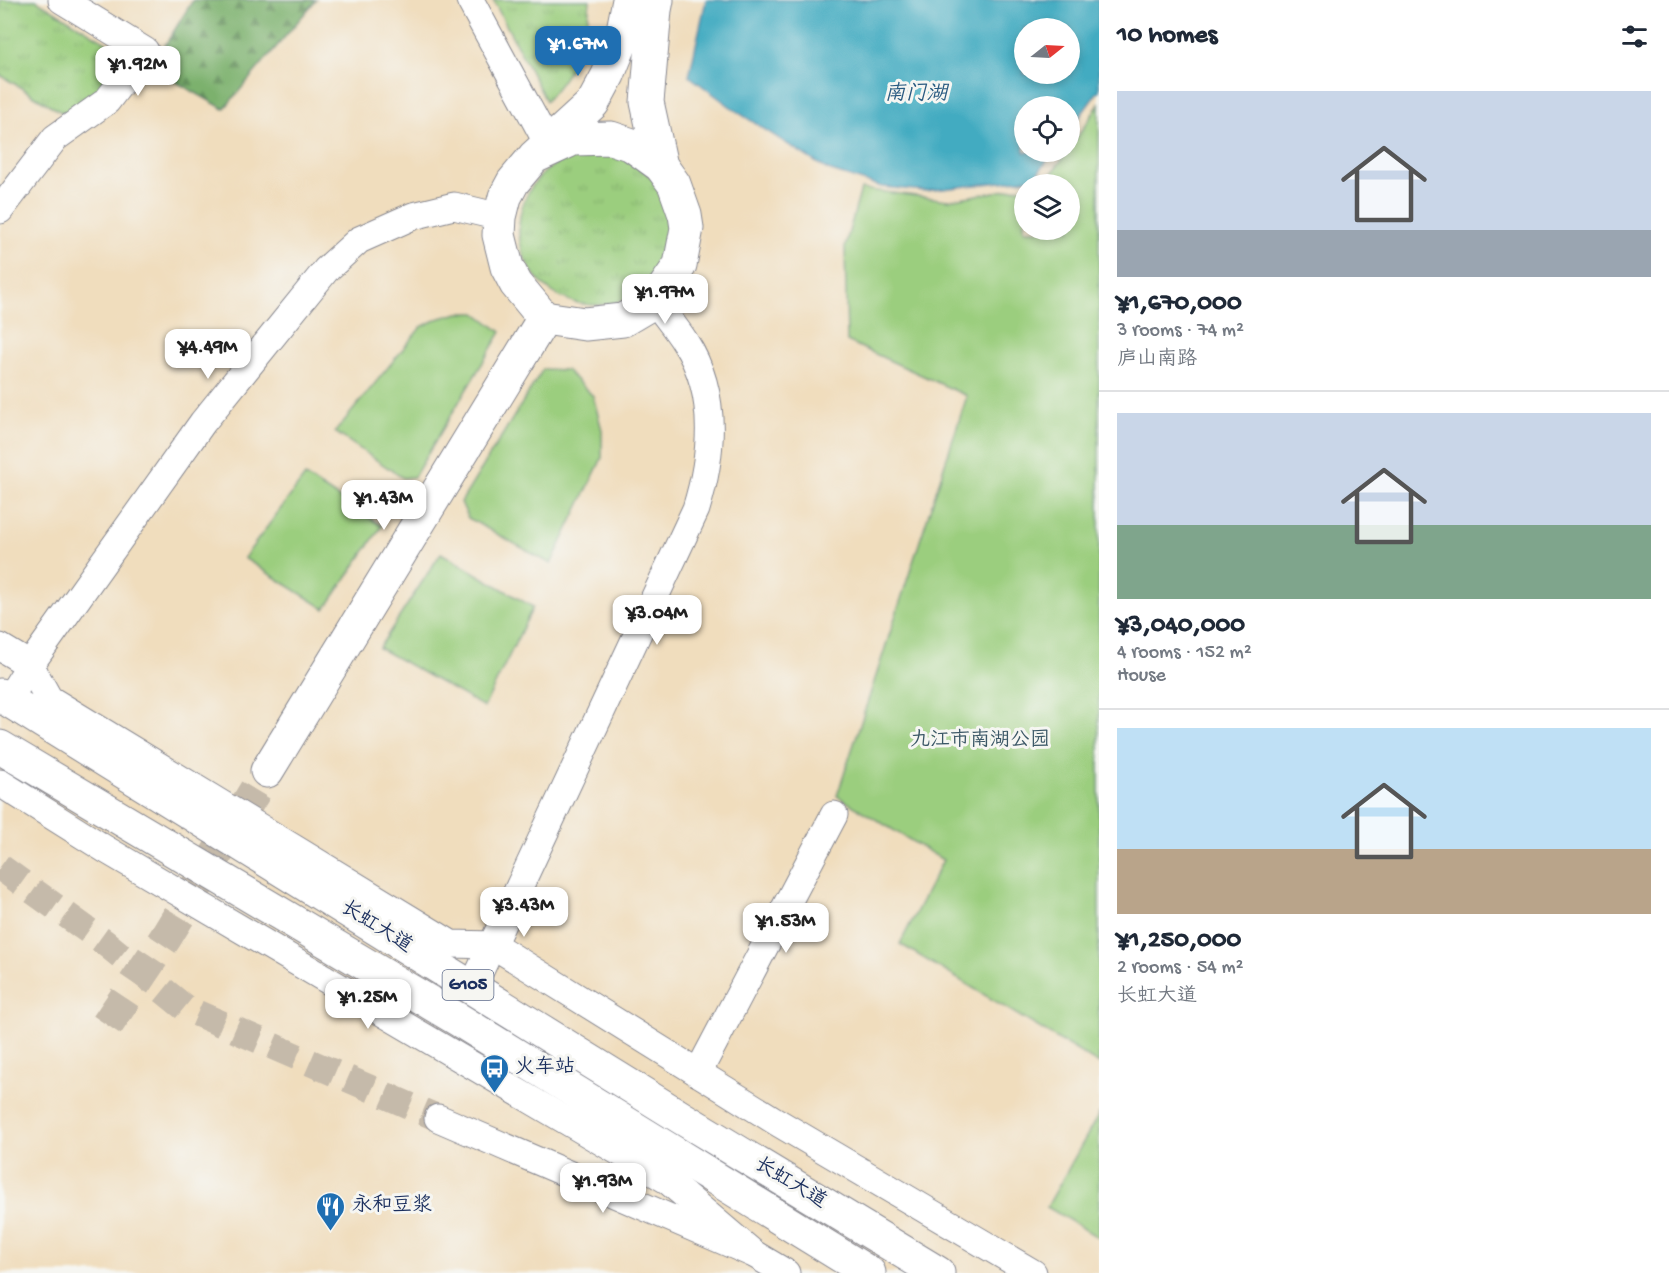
<!DOCTYPE html>
<meta charset="utf-8">
<style>
:root{--surface:#fff;--page:#f2f2f3;--text:#1f2937;--muted:#747a83;--line:#e0e1e3;--accent:#1f6fb2}
body{margin:0;font-family:"Gochi Hand","LXGW WenKai TC",sans-serif;background:var(--page);color:var(--text);height:100vh;display:flex;flex-direction:column;font-size:22px;white-space:nowrap}
*{box-sizing:border-box;margin:0}
p{font-size:20px;color:var(--muted)}
.icon{flex:none;width:33px;height:33px;fill:none;stroke:currentColor;stroke-width:2;stroke-linecap:round;stroke-linejoin:round}
.map{position:relative;flex:1;overflow:hidden}
.sheet{display:flex;flex-direction:column;background:var(--surface);width:570px}
.sheet>*{flex:none}
.needle{width:39px;rotate:72deg}
.tools{position:absolute;left:1014px;top:18px;display:grid;gap:12px}
.tools a{display:grid;place-items:center;width:66px;height:66px;border-radius:50%;background:var(--surface);box-shadow:0 3px 9px #0003;font-size:30px}
.price{position:absolute;translate:-50% -51px;padding:0 14px;border-radius:12px;background:#fff;color:#222;font-size:20px;line-height:39px;filter:drop-shadow(0 2px 3px #0008)}
.price::after{content:'';position:absolute;left:50%;top:36px;width:18px;height:14px;margin-left:-9px;background:inherit;clip-path:polygon(0 0,100% 0,50% 100%)}
.price.active{background:var(--accent);color:#fff}
ul{padding:0;list-style:none}
li{display:grid;align-content:center;gap:12px;height:318px;padding:0 18px}
li+li{border-top:2px solid var(--line)}
li span{display:grid;place-items:center;height:186px;border-radius:0px;color:#555}
li>.icon{margin-inline-start:auto}
span .icon{width:108px;height:108px;fill:#fffc;stroke-width:1}
li b{font-size:26px}
h2{display:flex;justify-content:space-between;align-items:center;height:72px;padding:0 18px;font-size:26px}
main{display:flex;flex:1;min-height:0}
.map>svg:first-child{display:block}
.grass{fill:url(#grass-tufts);stroke:#5b7e6e;stroke-width:1.5}
.forest{fill:url(#forest-firs);stroke:#4c7066;stroke-width:1.5}
.green{fill:#9bce7e;stroke:#5b7e6e;stroke-width:1.5}
.water{fill:#42abc1;stroke:#2e6d90;stroke-width:1.5;fill-rule:evenodd}
.lines{fill:none;stroke-linecap:round;stroke-linejoin:round}
.minor-tunnel{stroke:#c5baaa;stroke-width:27;stroke-dasharray:27 14;stroke-linecap:butt}
.major-tunnel{stroke:#c5baaa;stroke-width:33;stroke-dasharray:33 16;stroke-linecap:butt}
.minor-casing{stroke:#86868e;stroke-width:29}
.major-casing{stroke:#86868e;stroke-width:35}
.highway-casing{stroke:#86868e;stroke-width:35}
.minor{stroke:#fff;stroke-width:27}
.major{stroke:#fff;stroke-width:33}
.highway{stroke:#fff;stroke-width:33}
.labels{text-anchor:middle;dominant-baseline:central;stroke-width:6;stroke-linejoin:round;paint-order:stroke}
.shield{fill:#f6f6f2;stroke:#5d6b8a;stroke-width:1.5}
.shield-label{font-size:18px;font-weight:bold;fill:#1b2f5e}
.park-label{font-size:20px;fill:#3b5766;stroke:#f6f6f2}
.street-label{font-size:20px;fill:#1b2f5e;stroke:#f6f6f2}
.poi-label{font-size:20px;fill:#1b2f5e;stroke:#f6f6f2;text-anchor:start}
.water-label{font-size:21px;font-style:italic;fill:#295a81;stroke:#f6f6f2}
</style>
<main>
<div class="map">
<svg width="1099" height="1273" viewBox="0 0 1099 1273">
<defs>
<pattern id="grass-tufts" width="24" height="20" patternUnits="userSpaceOnUse" patternTransform="scale(1.5)"><rect width="24" height="20" fill="#9bce7e"/><path d="M3 7l-1-3M5 7V3M7 7l1-3M15 17l-1-3M17 17v-4M19 17l1-3" fill="none" stroke="#85b16f"/></pattern>
<pattern id="forest-firs" width="22" height="20" patternUnits="userSpaceOnUse" patternTransform="scale(1.5)"><rect width="22" height="20" fill="#7cb16d"/><path d="M5 1l3.5 6h-7zM16 11l3.5 6h-7z" fill="#65905d"/></pattern>
</defs>
<rect width="100%" height="100%" fill="#f6f6f2"/>
<filter id="ink" filterUnits="userSpaceOnUse"><feTurbulence type="fractalNoise" baseFrequency=".0167" numOctaves="2"/><feDisplacementMap in="SourceGraphic" scale="12" xChannelSelector="R" yChannelSelector="G"/><feConvolveMatrix kernelMatrix="1 2 1 2 8 2 1 2 1" color-interpolation-filters="sRGB"/></filter>
<filter id="wash" filterUnits="userSpaceOnUse"><feTurbulence type="fractalNoise" baseFrequency=".008" numOctaves="4" result="noise"/><feDisplacementMap in="SourceGraphic" scale="24" xChannelSelector="R" yChannelSelector="G"/><feGaussianBlur stdDeviation="1.35" result="paint"/><feColorMatrix in="noise" values="0 0 0 0 0 0 0 0 0 0 0 0 0 0 0 0 0 1.4 0 .05"/><feComposite in="paint" operator="in"/></filter>
<g filter="url(#wash)">
<rect width="100%" height="100%" fill="#f0ddbd"/>
<!-- grass -->
<g class="grass">
<polygon points="0,0 36,0 131,57 98,98 71,118 0,75"/>
<path d="M493 0H590C586 47 576 66 546 101Z"/>
<circle cx="595" cy="229" r="76"/>
</g>
<!-- forest -->
<polygon class="forest" points="193,0 316,0 224,109 151,68"/>
<!-- green -->
<g class="green">
<polygon points="1099,104 1099,1064 900,944 943,860 837,796 967,396 847,341 845,246 861,189 948,200 1024,187 1024,230 1070,230 1070,184 1040,184 1045,183 1067,152 1070,152 1070,148"/>
<polygon points="458,313 476,313 501,332 414,477 403,478 335,432 421,327 437,319"/>
<polygon points="543,369 566,370 593,396 602,430 602,458 551,564 468,518 461,502"/>
<polygon points="305,476 382,526 325,609 244,558"/>
<polygon points="441,553 533,607 484,707 379,648"/>
<polygon points="1099,1114 1099,1238 1047,1207"/>
</g>
<!-- water -->
<path class="water" d="M706 0H1099V90L1070 130V106H1024V152H1054L1034 178 926 191 882 187 828 170 739 113 689 76ZM1024 28H1070V74H1024Z"/>
</g>
<g filter="url(#ink)">
<g class="lines">
<!-- minor-tunnel -->
<polyline class="minor-tunnel" points="0,867 104,942 185,1008 438,1118"/>
<!-- major-tunnel -->
<polyline class="major-tunnel" points="107,1025 166,937 267,771"/>
<defs>
<g id="minor">
<polyline points="470,0 548,144"/>
<polyline points="0,210 55,138 107,101 145,51 62,0"/>
<polyline points="0,647 30,665 49,699 451,944 493,945 777,1122 1033,1273"/>
<polyline points="8,700 30,665 203,422 326,270 359,240 413,216 454,206 500,217"/>
<polyline points="0,783 105,849 667,1180 754,1254"/>
<path d="M472 988 696 509C713 454 718 393 685 342 676 328 665 315 655 301"/>
<polyline points="698,1073 834,815"/>
<polyline points="438,1118 754,1254 786,1273"/>
</g>
<g id="major">
<polyline points="657,0 655,10 647,102 661,166"/>
<polyline points="534,157 573,139 611,138 632,145 661,166 674,184 685,215 687,228 680,265 655,301 623,320 585,324 544,318 516,284 507,267 499,235 500,217 505,197 513,182 534,157 593,103 608,75 620,45 629,0"/>
<polyline points="267,771 544,318"/>
</g>
<g id="highway">
<polyline points="0,695 682,1118 938,1273"/>
<polyline points="0,747 459,1020 869,1273"/>
</g>
</defs>
<!-- minor casing -->
<use href="#minor" class="minor-casing"/>
<!-- major casing -->
<use href="#major" class="major-casing"/>
<!-- highway casing -->
<use href="#highway" class="highway-casing"/>
<!-- minor -->
<use href="#minor" class="minor"/>
<!-- major -->
<use href="#major" class="major"/>
<!-- highway -->
<use href="#highway" class="highway"/>
</g>
</g>
<!-- icons -->
<defs>
<symbol id="bus-pin" viewBox="-11 -11 22 30"><path d="M0 17L-7.5 6A9.5 9.5 0 1 1 7.5 6Z" fill="#1f6fb2" stroke="#f6f6f2"/><path d="M-5-6H5V4H4V6H2V4H-2V6H-4V4H-5ZM-3.5-4V0h7V-4ZM-3.5 1.2v1.5H-2V1.2ZM2 1.2v1.5H3.5V1.2Z" fill="#fff"/></symbol>
<symbol id="restaurant-pin" viewBox="-11 -11 22 30"><path d="M0 17L-7.5 6A9.5 9.5 0 1 1 7.5 6Z" fill="#1f6fb2" stroke="#f6f6f2"/><path d="M-5-6h1v4h1v-4h1v4h1v-4h1v5L-1.5 .5V6h-2V.5L-5-1ZM5-6V6H3V1.5H1.5Q1.5-4 5-6Z" fill="#fff"/></symbol>
</defs>
<g fill-rule="evenodd">
<use href="#bus-pin" x="478" y="1052" width="33" height="45"/>
<use href="#restaurant-pin" x="314" y="1190" width="33" height="45"/>
</g>
<g class="labels">
<!-- shield labels -->
<rect class="shield" x="442.5" y="970" width="51" height="30" rx="4.5"/>
<g class="shield-label">
<text x="468" y="985">G105</text>
</g>
<!-- park labels -->
<g class="park-label">
<text x="980" y="741">九江市南湖公园</text>
</g>
<!-- street labels -->
<g class="street-label">
<text transform="translate(376 928) rotate(32)">长虹大道</text>
<text transform="translate(790 1184) rotate(31)">长虹大道</text>
</g>
<!-- poi labels -->
<g class="poi-label">
<text x="515" y="1068">火车站</text>
<text x="352" y="1206">永和豆浆</text>
</g>
<!-- water labels -->
<g class="water-label">
<text x="916" y="95">南门湖</text>
</g>
</g>
</svg>
<div class="tools">
<a><svg class="needle" viewBox="-14 -14 28 28"><path d="M0-13l5 13h-10z" fill="#e53935"/><path d="M0 13l5-13h-10z" fill="#747a83"/></svg></a>
<a><svg class="icon" aria-label="locate" viewBox="0 0 24 24"><circle cx="12" cy="12" r="6"/><path d="M12 2v4M12 18v4M2 12h4M18 12h4"/></svg></a>
<a><svg class="icon" aria-label="layers" viewBox="0 0 24 24"><path d="M12 4l9 5-9 5-9-5zM3 14l9 5 9-5"/></svg></a>
</div>
<b class="price active" style="left:578px;top:77px">¥1.67M</b>
<b class="price" style="left:138px;top:97px">¥1.92M</b>
<b class="price" style="left:665px;top:325px">¥1.97M</b>
<b class="price" style="left:208px;top:380px">¥4.49M</b>
<b class="price" style="left:384px;top:531px">¥1.43M</b>
<b class="price" style="left:657px;top:646px">¥3.04M</b>
<b class="price" style="left:524px;top:938px">¥3.43M</b>
<b class="price" style="left:786px;top:954px">¥1.53M</b>
<b class="price" style="left:368px;top:1030px">¥1.25M</b>
<b class="price" style="left:603px;top:1214px">¥1.93M</b>
</div>
<section class="sheet">
<h2>10 homes<svg class="icon" aria-label="filters" viewBox="0 0 24 24"><path d="M4 7h16M4 17h16"/><circle cx="9" cy="7" r="2"/><circle cx="15" cy="17" r="2"/></svg></h2>
<ul>
<li><span style="background:linear-gradient(#c9d6e8 75%,#9aa5b1 0)"><svg class="icon" aria-label="home" viewBox="0 0 24 24"><path d="M3 11l9-7 9 7M6 9v11h12V9"/></svg></span><div><b>¥1,670,000</b><p>3 rooms · 74 m²</p><p>庐山南路</p></div></li>
<li><span style="background:linear-gradient(#c9d6e8 60%,#7fa58c 0)"><svg class="icon" aria-label="home" viewBox="0 0 24 24"><path d="M3 11l9-7 9 7M6 9v11h12V9"/></svg></span><div><b>¥3,040,000</b><p>4 rooms · 152 m²</p><p>House</p></div></li>
<li><span style="background:linear-gradient(#bfe0f5 65%,#b9a48a 0)"><svg class="icon" aria-label="home" viewBox="0 0 24 24"><path d="M3 11l9-7 9 7M6 9v11h12V9"/></svg></span><div><b>¥1,250,000</b><p>2 rooms · 54 m²</p><p>长虹大道</p></div></li>
</ul>
</section>
</main>
